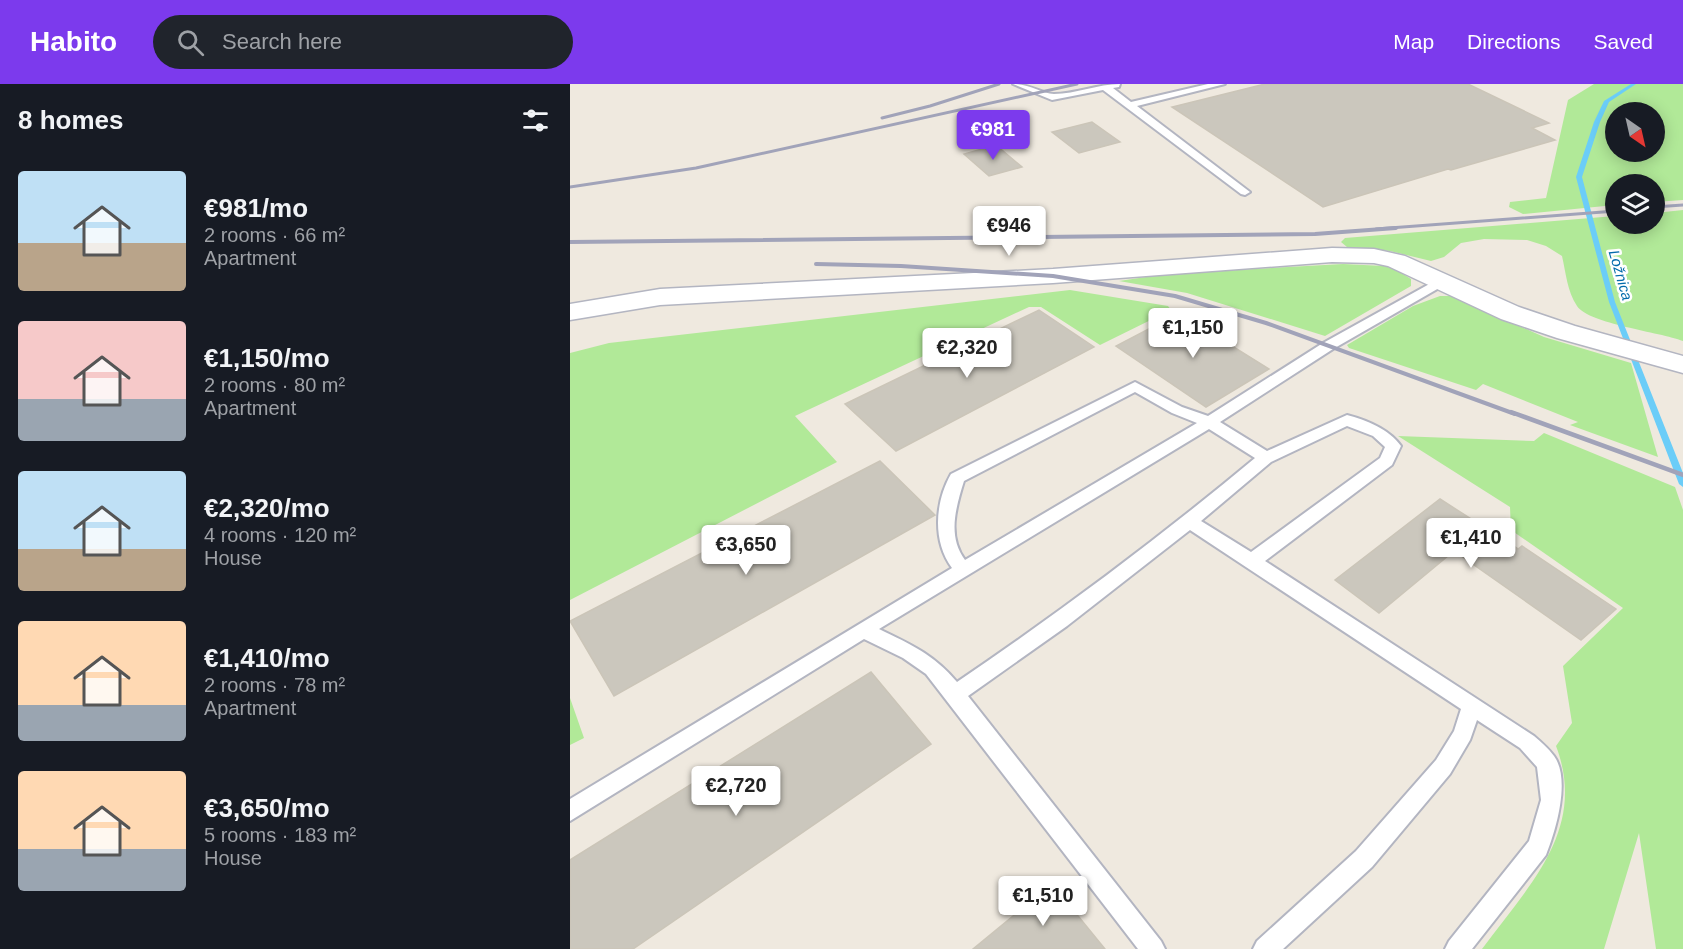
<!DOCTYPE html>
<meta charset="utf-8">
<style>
:root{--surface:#171b24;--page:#20242c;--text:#f1f3f6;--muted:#9ea1a6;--accent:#7c3aed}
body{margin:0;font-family:Helvetica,sans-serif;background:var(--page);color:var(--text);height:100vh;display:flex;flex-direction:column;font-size:22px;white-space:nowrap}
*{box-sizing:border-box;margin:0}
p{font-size:20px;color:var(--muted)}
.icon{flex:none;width:33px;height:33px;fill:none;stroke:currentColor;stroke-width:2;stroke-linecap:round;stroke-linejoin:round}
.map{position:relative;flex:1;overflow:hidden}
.sheet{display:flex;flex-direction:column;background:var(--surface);width:570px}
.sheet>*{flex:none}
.needle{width:39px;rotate:146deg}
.fabs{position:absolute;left:1035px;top:18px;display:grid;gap:12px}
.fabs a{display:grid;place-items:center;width:60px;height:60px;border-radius:50%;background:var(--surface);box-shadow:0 3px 15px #0003;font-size:30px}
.price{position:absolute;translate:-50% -51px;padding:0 14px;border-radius:6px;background:#fff;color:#222;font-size:20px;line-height:39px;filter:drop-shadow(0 2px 3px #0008)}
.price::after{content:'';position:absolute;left:50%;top:36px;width:18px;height:14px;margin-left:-9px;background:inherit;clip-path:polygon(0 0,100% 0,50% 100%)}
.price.active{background:var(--accent);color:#fff}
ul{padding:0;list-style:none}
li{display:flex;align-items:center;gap:18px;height:150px;padding:0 18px}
li span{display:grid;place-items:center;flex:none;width:168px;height:120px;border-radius:6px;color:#555}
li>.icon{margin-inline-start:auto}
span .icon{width:72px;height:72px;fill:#fffc;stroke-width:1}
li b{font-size:26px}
h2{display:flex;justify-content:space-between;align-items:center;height:72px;padding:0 18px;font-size:26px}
header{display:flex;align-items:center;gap:36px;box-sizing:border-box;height:84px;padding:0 30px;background:var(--accent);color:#fff}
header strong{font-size:28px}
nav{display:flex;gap:33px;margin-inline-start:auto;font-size:21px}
.search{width:420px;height:54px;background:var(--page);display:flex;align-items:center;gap:15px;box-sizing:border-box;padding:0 21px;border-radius:33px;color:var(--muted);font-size:22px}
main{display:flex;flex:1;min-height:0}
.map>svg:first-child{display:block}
.green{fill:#b1e998;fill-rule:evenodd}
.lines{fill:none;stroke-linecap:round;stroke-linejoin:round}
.stream{fill:#6bcdf8;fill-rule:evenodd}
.building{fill:#cbc7bd;stroke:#cbc5b8;stroke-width:1.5}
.lane-casing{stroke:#b3b5c1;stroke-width:4}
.street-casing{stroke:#b3b5c1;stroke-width:3}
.lane{fill:#fff;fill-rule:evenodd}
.street{fill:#fff;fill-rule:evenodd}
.rail-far2{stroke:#a1a3b9;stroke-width:3}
.rail-far1{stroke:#a1a3b9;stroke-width:4}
.rail{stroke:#a1a3b9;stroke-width:4.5}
.labels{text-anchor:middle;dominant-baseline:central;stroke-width:5;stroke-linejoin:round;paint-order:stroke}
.far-water-label{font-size:15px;font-style:italic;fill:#036bab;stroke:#fff}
</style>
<header>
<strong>Habito</strong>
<div class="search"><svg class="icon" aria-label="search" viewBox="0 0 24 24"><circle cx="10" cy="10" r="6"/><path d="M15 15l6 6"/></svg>Search here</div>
<nav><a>Map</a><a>Directions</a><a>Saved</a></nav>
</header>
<main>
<section class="sheet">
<h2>8 homes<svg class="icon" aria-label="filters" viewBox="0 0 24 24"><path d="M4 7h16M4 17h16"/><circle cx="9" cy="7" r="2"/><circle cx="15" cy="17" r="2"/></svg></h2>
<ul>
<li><span style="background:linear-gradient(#bfe0f5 60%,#b9a48a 0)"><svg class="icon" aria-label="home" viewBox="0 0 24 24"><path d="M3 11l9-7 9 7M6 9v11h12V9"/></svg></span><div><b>€981/mo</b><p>2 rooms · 66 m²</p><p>Apartment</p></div></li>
<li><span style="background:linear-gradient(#f6c9c9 65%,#9aa5b1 0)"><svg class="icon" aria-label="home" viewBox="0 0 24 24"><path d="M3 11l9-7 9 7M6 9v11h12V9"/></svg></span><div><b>€1,150/mo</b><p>2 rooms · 80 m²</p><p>Apartment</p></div></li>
<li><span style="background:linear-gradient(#bfe0f5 65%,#b9a48a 0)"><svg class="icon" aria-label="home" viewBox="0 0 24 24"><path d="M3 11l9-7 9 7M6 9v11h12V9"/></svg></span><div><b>€2,320/mo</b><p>4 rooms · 120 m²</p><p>House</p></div></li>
<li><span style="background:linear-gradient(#ffd9b3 70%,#9aa5b1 0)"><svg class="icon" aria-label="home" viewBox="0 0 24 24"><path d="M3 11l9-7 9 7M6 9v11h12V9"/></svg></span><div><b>€1,410/mo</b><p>2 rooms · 78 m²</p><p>Apartment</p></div></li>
<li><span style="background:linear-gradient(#ffd9b3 65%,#9aa5b1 0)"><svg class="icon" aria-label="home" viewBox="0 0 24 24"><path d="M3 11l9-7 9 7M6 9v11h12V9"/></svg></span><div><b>€3,650/mo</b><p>5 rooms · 183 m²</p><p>House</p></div></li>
</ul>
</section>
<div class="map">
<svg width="1113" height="865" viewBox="0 0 1113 865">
<rect width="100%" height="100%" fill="#efe9df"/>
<!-- green -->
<g class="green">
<path d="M1024 0H1113V116L1085 118 1084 100H1046L1045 121 953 130 939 123 940 118 976 114 998 16ZM1046 28H1084V68H1046Z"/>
<path d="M1113 126V257C1090 248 1019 240 1007 222 997 207 996 189 992 172L976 162 957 156 914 155 891 159 874 173 861 177 820 167 777 163 771 158 775 154 1045 132 1046 140H1084L1085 129Z"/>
<polygon points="773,180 814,182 825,185 841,195 841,202 755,252 617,209 549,197 596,190"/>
<polygon points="500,206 598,222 601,226 530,261 471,223 459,223 225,332 267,378 0,516 0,269 39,259"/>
<polygon points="870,212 882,212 974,253 1061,279 1088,373 1000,341 1008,338 913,300 906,306 779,264 777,261 843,222"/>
<path d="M974 349 1105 403 1113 426V865H1086L1069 749 1034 865H912C958 802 1018 746 986 662L1002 639 993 582 1053 524 941 446 940 423 828 352 964 357Z"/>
<polygon points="0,614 14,654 0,661"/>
</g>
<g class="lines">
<!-- stream -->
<polygon class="stream" points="1061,0 1066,0 1039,18 1030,38 1012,93 1045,218 1113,389 1113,403 1109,400 1039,218 1006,93 1024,38 1034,17"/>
</g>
<!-- building -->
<g class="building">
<polygon points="695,0 898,0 979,39 962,44 985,56 881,86 878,85 753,123 602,23"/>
<polygon points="522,38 550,58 509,69 482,48"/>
<polygon points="426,61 452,83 419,92 394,70"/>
<polygon points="469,226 524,263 326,367 275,320"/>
<polygon points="609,229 699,285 636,323 546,262"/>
<polygon points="310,377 365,431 44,612 0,537"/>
<polygon points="870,415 948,465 952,462 1046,525 1011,556 884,467 809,529 765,496"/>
<polygon points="301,588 361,660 63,865 0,865 0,776"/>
<polygon points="482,800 535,865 403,865"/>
</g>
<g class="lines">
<defs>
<g id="lane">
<path d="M443 0C460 0 472 10 484 10 506 10 528 0 550 0L549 3 543 4 561 18 638 0H655L567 22 680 108 675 111 671 110 533 6 482 16Z"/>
<path d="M872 193 878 197 876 200 763 265 650 338 697 367 777 331C796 336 819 345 831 362L822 381 695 477 964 652C971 658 978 664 984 672 1001 695 986 746 976 771L902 865H875L879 857 959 757 971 716 967 683 950 664 907 636 900 656 880 690 802 783 713 865H683L687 857 786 767 866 676 884 647 891 625 620 446 497 542 398 612 591 857 595 865H568L356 590 333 574 294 555 0 737V715L382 484C362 457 365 418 381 390L565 298 612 323 638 332 753 259ZM565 308 602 329 627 339 395 476C377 452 386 423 394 397ZM777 342 803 352 815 363 810 374 681 468 631 437 701 378ZM639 345 685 374C589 454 490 528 387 598 363 570 342 561 309 545Z"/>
</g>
<polygon id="street" points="762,164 804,165 835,172 949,223 1005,242 1113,272 1113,289 987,254 931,235 818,182 804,179 762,178 483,199 90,221 0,236 0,220 90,205 483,185"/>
</defs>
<!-- lane casing -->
<use href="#lane" class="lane-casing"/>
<!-- street casing -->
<use href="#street" class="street-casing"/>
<!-- lane -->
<use href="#lane" class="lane"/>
<!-- street -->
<use href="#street" class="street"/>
<!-- rail-far2 -->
<g class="rail-far2">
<polyline points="312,34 360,22 429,0"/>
<polyline points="0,103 126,84 507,0"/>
<polyline points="1084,123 1113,121"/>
<polyline points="806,145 1046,127"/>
</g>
<!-- rail-far1 -->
<g class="rail-far1">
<polyline points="0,158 745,150 826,144"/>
<polyline points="246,180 331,182 483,192 605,212 696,239 945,330"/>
</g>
<!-- rail -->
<polyline class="rail" points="941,328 1113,391"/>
</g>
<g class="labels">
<!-- far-water labels -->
<g class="far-water-label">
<text transform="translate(1051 191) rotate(74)">Ložnica</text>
</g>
</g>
</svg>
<div class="fabs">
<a><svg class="needle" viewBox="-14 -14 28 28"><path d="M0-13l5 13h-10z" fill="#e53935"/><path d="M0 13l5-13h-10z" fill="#9ea1a6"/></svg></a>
<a><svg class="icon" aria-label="layers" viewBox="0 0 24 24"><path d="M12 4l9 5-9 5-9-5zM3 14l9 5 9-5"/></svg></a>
</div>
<b class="price active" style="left:423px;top:77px">€981</b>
<b class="price" style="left:439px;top:173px">€946</b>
<b class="price" style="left:623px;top:275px">€1,150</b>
<b class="price" style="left:397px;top:295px">€2,320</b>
<b class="price" style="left:901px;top:485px">€1,410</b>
<b class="price" style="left:176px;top:492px">€3,650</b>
<b class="price" style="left:166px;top:733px">€2,720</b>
<b class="price" style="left:473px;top:843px">€1,510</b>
</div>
</main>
